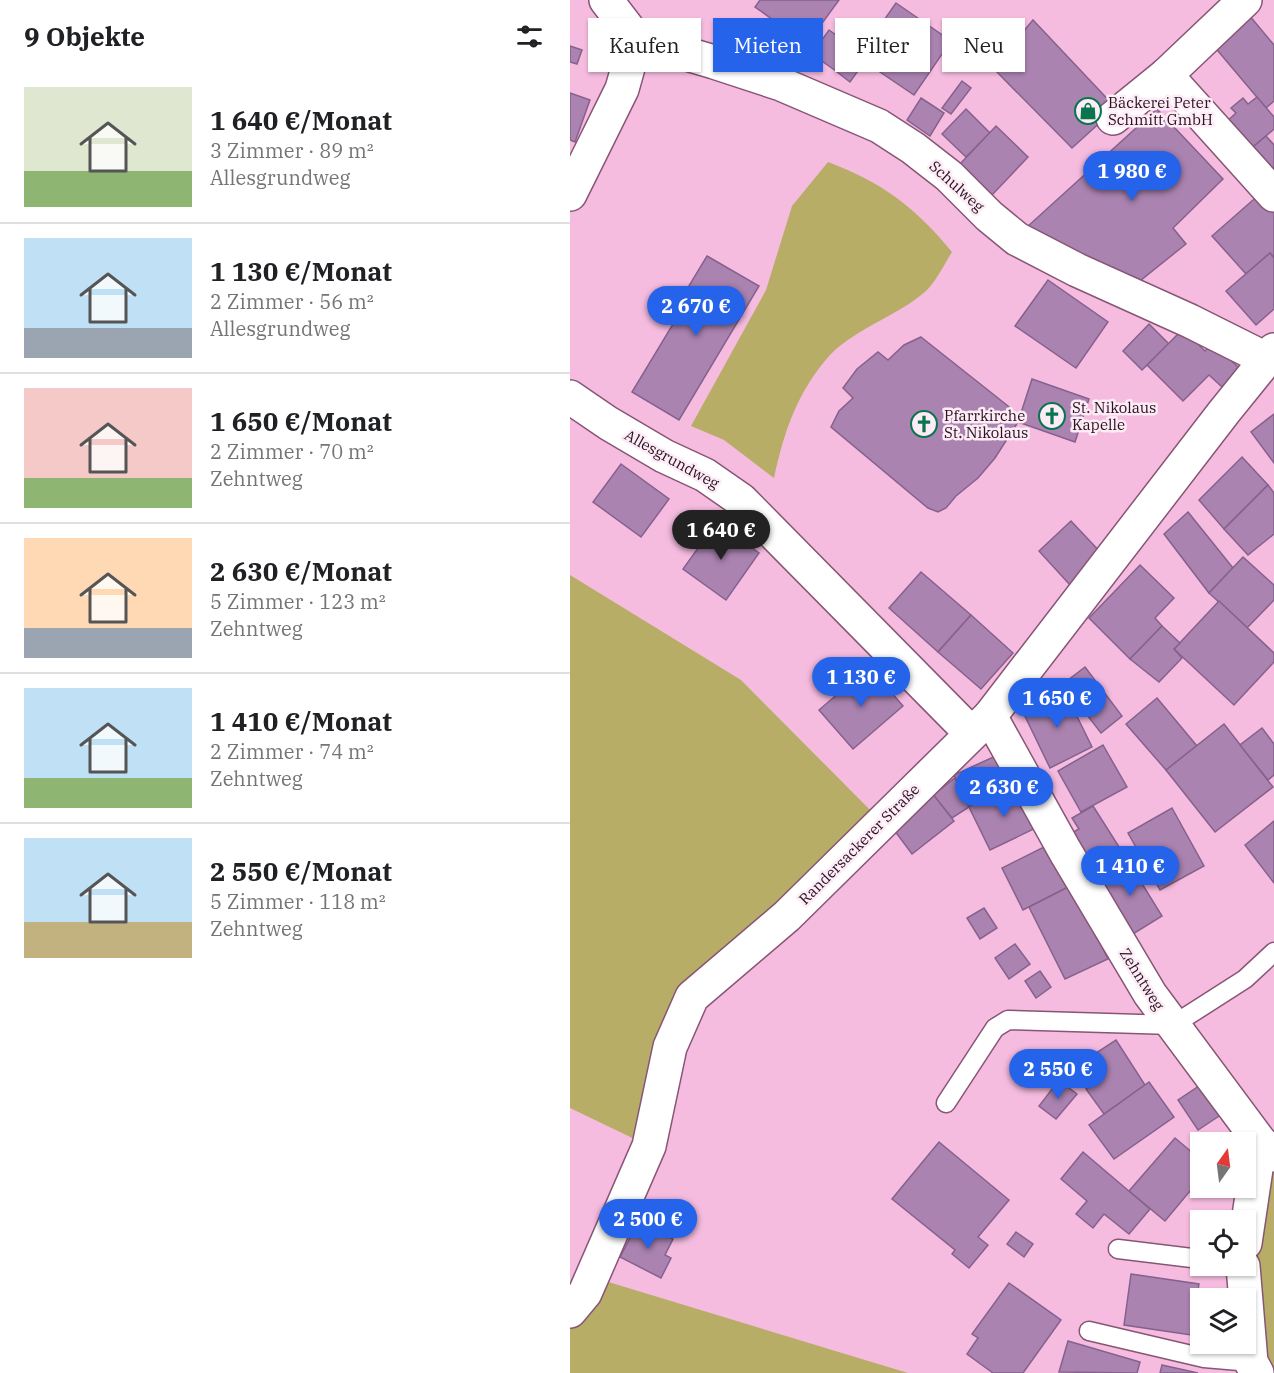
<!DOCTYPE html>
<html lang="de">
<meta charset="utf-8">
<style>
:root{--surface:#fff;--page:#f2f2f2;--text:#202124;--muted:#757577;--line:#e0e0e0;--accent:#2563eb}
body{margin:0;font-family:"IBM Plex Serif",serif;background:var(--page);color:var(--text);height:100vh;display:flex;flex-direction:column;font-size:22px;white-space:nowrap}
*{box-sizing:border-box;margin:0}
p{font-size:20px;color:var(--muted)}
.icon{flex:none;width:33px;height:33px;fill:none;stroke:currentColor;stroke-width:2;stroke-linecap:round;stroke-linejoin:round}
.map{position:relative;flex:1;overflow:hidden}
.sheet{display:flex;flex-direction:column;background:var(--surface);width:570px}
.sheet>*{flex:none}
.guide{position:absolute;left:18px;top:18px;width:570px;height:54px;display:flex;gap:12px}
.needle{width:39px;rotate:14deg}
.buttons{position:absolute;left:620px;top:1132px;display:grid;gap:12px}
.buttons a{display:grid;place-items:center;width:66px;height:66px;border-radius:0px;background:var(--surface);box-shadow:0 2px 4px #0004;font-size:30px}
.price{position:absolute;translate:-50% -51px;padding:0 14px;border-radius:21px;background:var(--accent);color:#fff;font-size:20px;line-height:39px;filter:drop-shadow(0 2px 3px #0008)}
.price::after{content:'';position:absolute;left:50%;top:36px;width:18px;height:14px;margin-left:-9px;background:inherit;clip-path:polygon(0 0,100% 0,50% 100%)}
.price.current{background:#222;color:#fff}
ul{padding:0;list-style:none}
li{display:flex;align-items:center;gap:18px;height:150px;padding:0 24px}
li+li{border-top:2px solid var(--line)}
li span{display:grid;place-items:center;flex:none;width:168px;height:120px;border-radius:0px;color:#555}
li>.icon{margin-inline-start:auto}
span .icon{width:72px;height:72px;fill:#fffc;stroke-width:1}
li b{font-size:26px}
h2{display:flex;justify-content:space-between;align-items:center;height:72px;padding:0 24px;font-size:26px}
.pill{padding:0 21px;border-radius:0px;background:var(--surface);box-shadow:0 2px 4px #0004;font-size:21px;line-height:54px}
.pill.current{background:var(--accent);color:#fff}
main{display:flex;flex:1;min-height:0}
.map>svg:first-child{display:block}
.green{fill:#b7ad67}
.building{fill:#aa83b1;stroke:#86618d;stroke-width:1.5}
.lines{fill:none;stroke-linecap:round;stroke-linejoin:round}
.service-casing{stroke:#875575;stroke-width:21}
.minor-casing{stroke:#875575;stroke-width:36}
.service{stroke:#fff;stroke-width:18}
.minor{stroke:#fff;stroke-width:33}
.labels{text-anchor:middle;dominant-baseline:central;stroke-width:5;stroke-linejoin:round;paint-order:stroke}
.poi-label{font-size:15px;fill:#271320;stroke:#fdebf6;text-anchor:start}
.street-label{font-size:15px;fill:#271320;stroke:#fdebf6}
</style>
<main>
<section class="sheet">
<h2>9 Objekte<svg class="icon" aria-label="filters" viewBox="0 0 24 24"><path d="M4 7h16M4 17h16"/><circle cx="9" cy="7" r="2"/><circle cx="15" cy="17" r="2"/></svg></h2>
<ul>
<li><span style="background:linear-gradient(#dfe7d0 70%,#8fb573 0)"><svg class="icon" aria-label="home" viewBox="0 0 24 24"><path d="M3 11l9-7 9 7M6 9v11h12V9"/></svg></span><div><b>1 640 €/Monat</b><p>3 Zimmer · 89 m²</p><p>Allesgrundweg</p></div></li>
<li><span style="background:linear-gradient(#bfe0f5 75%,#9aa5b1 0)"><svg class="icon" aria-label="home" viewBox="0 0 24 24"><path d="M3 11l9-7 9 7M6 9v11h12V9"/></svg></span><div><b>1 130 €/Monat</b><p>2 Zimmer · 56 m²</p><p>Allesgrundweg</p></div></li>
<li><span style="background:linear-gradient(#f6c9c9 75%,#8fb573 0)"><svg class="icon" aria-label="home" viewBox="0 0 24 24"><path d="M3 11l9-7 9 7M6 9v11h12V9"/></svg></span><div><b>1 650 €/Monat</b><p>2 Zimmer · 70 m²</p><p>Zehntweg</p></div></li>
<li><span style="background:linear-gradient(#ffd9b3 75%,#9aa5b1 0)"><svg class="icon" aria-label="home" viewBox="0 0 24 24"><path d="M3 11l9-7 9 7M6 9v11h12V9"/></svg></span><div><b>2 630 €/Monat</b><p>5 Zimmer · 123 m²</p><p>Zehntweg</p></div></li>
<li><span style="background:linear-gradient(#bfe0f5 75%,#8fb573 0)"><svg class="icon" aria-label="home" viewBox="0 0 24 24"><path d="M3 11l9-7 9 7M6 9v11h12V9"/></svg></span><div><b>1 410 €/Monat</b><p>2 Zimmer · 74 m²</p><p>Zehntweg</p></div></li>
<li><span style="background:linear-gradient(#bfe0f5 70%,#c2b280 0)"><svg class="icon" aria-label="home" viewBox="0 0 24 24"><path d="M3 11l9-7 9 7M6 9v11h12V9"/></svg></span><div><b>2 550 €/Monat</b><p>5 Zimmer · 118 m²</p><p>Zehntweg</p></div></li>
</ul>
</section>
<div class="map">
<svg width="704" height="1373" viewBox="0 0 704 1373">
<rect width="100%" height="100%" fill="#f6bce0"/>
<!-- green -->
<g class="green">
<path d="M258 162C313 183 345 207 382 252 375 263 367 280 357 290 330 315 288 327 261 354 228 390 214 431 204 478L154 440 121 426 196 290 222 206Z"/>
<polygon points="0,575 171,680 315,825 122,997 79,1146 0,1108"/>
<polygon points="704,1155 704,1373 687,1373 675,1266"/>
<polygon points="22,1277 338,1373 0,1373 0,1297"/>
</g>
<!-- building -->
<g class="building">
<polygon points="190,0 269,0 237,44 185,7"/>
<polygon points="326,3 381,41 344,95 288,57"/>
<polygon points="679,15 704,45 704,101 696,108 643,45"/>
<polygon points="463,20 546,108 502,148 423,68"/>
<polygon points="259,30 283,47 266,71 242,54"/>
<polygon points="0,46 12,50 7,64 0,62"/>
<polygon points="280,51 295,61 280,82 266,71"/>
<polygon points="392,81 401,88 381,114 372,108"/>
<polygon points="0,93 20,100 5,142 0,140"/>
<polygon points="687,97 704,117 704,129 677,152 653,125 666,113 661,108 673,98 678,104"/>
<polygon points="351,98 374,113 360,136 337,120"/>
<polygon points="396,109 420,133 396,157 372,134"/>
<polygon points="587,109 653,179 603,228 616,244 566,284 457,227"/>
<polygon points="426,126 458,157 422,195 390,164"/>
<polygon points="696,136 704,145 704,168 697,175 677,152"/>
<polygon points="691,193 704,208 704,258 700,253 676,274 642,236"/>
<polygon points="700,253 704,258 704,309 686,325 656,291"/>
<polygon points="137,256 189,286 109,420 62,392 120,296 114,294"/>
<polygon points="478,280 538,322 506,368 445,326"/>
<polygon points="579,324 599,344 572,370 553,351"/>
<polygon points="613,329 635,351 643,343 670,369 652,387 639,375 613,401 577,365"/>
<polygon points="351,337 438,406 447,416 448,422 425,458 408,478 386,496 376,508 368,512 358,508 261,427 269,411 283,398 273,388 287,369 308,352 318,360 334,345"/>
<polygon points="462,379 519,399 505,442 448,422"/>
<polygon points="704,414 704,463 681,432"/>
<polygon points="672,457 698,485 654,529 629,500"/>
<polygon points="51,464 99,499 71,537 23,502"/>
<polygon points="698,485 704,493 704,534 678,555 654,529"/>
<polygon points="618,512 663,568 639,593 594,534"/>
<polygon points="501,521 533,555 500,585 469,551"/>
<polygon points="146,523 189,553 156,600 113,569"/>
<polygon points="673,557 704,585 704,600 677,628 639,593"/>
<polygon points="570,565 604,598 585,618 592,626 560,659 519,618"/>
<polygon points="351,572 401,615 368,652 319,608"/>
<polygon points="649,601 704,653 704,662 664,705 604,649"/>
<polygon points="401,615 443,653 411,689 368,652"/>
<polygon points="592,626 610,643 604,649 612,658 589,682 560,659"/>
<polygon points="299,667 333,706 283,749 249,710"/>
<polygon points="515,667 552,716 531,733 493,684"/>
<polygon points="494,690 522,747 480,768 452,710"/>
<polygon points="587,698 627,746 596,770 556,724"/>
<polygon points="654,724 703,787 645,832 596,770"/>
<polygon points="692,728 704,744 704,775 698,780 670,745"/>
<polygon points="533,745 557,787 511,812 488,771"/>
<polygon points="430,754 444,785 399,807 384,775"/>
<polygon points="385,778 399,807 382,818 363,795"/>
<polygon points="440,787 448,803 457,799 470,826 420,850 399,807"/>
<polygon points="362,793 384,821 342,854 321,826"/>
<polygon points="523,806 558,861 529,879 500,834 509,829 502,818"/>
<polygon points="602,808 634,866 590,890 558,833"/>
<polygon points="704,821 704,883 675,845"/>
<polygon points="480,844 502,885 453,910 432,868"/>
<polygon points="558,861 592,916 563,934 529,879"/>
<polygon points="502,885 538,959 495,979 459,907"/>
<polygon points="414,908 427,928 410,939 397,918"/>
<polygon points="445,944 460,964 439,979 425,958"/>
<polygon points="470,971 481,987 466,998 455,981"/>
<polygon points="546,1040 575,1085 534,1114 516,1089 531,1079 524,1069 530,1065 523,1055"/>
<polygon points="489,1080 507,1094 486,1119 469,1106"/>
<polygon points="579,1082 604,1117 544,1159 519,1125"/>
<polygon points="635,1082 655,1112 628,1130 608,1100"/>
<polygon points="605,1138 630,1159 630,1179 595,1221 559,1191"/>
<polygon points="369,1142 439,1200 408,1237 418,1245 399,1268 382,1254 385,1250 322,1199"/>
<polygon points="513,1152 580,1209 559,1234 534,1214 523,1228 506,1214 517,1201 491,1179"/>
<polygon points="69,1221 103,1239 95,1255 101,1258 91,1278 50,1257"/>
<polygon points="446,1232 463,1244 454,1257 437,1244"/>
<polygon points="561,1274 629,1284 621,1335 554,1325"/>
<polygon points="439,1283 491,1320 453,1373 423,1373 397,1354 408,1338 402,1334"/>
<polygon points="498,1341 570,1362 567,1373 489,1372"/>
<polygon points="592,1365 628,1373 590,1373"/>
</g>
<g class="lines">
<defs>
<g id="service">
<polyline points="376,1103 425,1028 438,1020 603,1025 675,979 704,952"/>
<polyline points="548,1249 630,1259"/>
<polyline points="519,1331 634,1358 681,1362"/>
</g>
<g id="minor">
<polyline points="66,39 144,62 211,84 309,126 343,148 379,176 419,216 447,239 507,270 620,321 696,359"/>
<polyline points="596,75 704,195"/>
<polyline points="543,118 596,75 675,0"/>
<polyline points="0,194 52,89 66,39 36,0"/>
<polyline points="0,397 38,423 94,456 135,475 171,500 401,733"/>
<polyline points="420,716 495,851 580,994 690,1142 704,1155"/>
<polyline points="675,1243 690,1142"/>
<polyline points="673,1266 681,1362 687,1373"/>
<polyline points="0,1311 15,1293 79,1146 100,1047 122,997 217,916 420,716 654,412 704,350"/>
</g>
</defs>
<!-- service casing -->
<use href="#service" class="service-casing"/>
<!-- minor casing -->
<use href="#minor" class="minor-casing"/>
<!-- service -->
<use href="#service" class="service"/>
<!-- minor -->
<use href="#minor" class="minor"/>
</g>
<!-- icons -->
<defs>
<symbol id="shop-ring" viewBox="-11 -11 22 22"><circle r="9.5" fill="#fdebf6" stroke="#09754e" stroke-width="1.5"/><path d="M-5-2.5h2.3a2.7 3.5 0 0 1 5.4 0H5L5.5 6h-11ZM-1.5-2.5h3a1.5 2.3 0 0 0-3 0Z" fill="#09754e"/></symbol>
<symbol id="church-ring" viewBox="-11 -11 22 22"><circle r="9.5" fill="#fdebf6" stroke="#09754e" stroke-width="1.5"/><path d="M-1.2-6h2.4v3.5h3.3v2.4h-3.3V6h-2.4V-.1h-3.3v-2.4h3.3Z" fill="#09754e"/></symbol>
</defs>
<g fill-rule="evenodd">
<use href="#shop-ring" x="503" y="96" width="30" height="30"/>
<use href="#church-ring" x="467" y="401" width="30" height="30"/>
<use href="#church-ring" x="339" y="409" width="30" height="30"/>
</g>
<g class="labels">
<!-- poi labels -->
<g class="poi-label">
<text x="538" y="102">Bäckerei Peter<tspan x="538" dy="17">Schmitt GmbH</tspan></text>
<text x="502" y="407">St. Nikolaus<tspan x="502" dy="17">Kapelle</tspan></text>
<text x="374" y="415">Pfarrkirche<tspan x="374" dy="17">St. Nikolaus</tspan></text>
</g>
<!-- street labels -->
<g class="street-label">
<text transform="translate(387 186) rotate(42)">Schulweg</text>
<text transform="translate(102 459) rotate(29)">Allesgrundweg</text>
<text transform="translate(289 844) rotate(-45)">Randersackerer Straße</text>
<text transform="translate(572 979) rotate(58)">Zehntweg</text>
</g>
</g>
</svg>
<div class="buttons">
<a><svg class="needle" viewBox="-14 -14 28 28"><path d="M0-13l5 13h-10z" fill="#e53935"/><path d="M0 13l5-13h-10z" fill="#757577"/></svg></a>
<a><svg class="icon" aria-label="locate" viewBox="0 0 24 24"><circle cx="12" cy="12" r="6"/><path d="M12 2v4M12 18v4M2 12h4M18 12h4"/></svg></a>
<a><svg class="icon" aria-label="layers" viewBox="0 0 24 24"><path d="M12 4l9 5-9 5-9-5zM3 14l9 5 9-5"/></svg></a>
</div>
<b class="price" style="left:562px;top:202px">1 980 €</b>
<b class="price" style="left:126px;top:337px">2 670 €</b>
<b class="price current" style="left:151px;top:561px">1 640 €</b>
<b class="price" style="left:291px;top:708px">1 130 €</b>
<b class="price" style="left:487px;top:729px">1 650 €</b>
<b class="price" style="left:434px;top:818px">2 630 €</b>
<b class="price" style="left:560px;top:897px">1 410 €</b>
<b class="price" style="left:488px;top:1100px">2 550 €</b>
<b class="price" style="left:78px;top:1250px">2 500 €</b>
<div class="guide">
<a class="pill">Kaufen</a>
<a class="pill current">Mieten</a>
<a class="pill">Filter</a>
<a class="pill">Neu</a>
</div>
</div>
</main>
